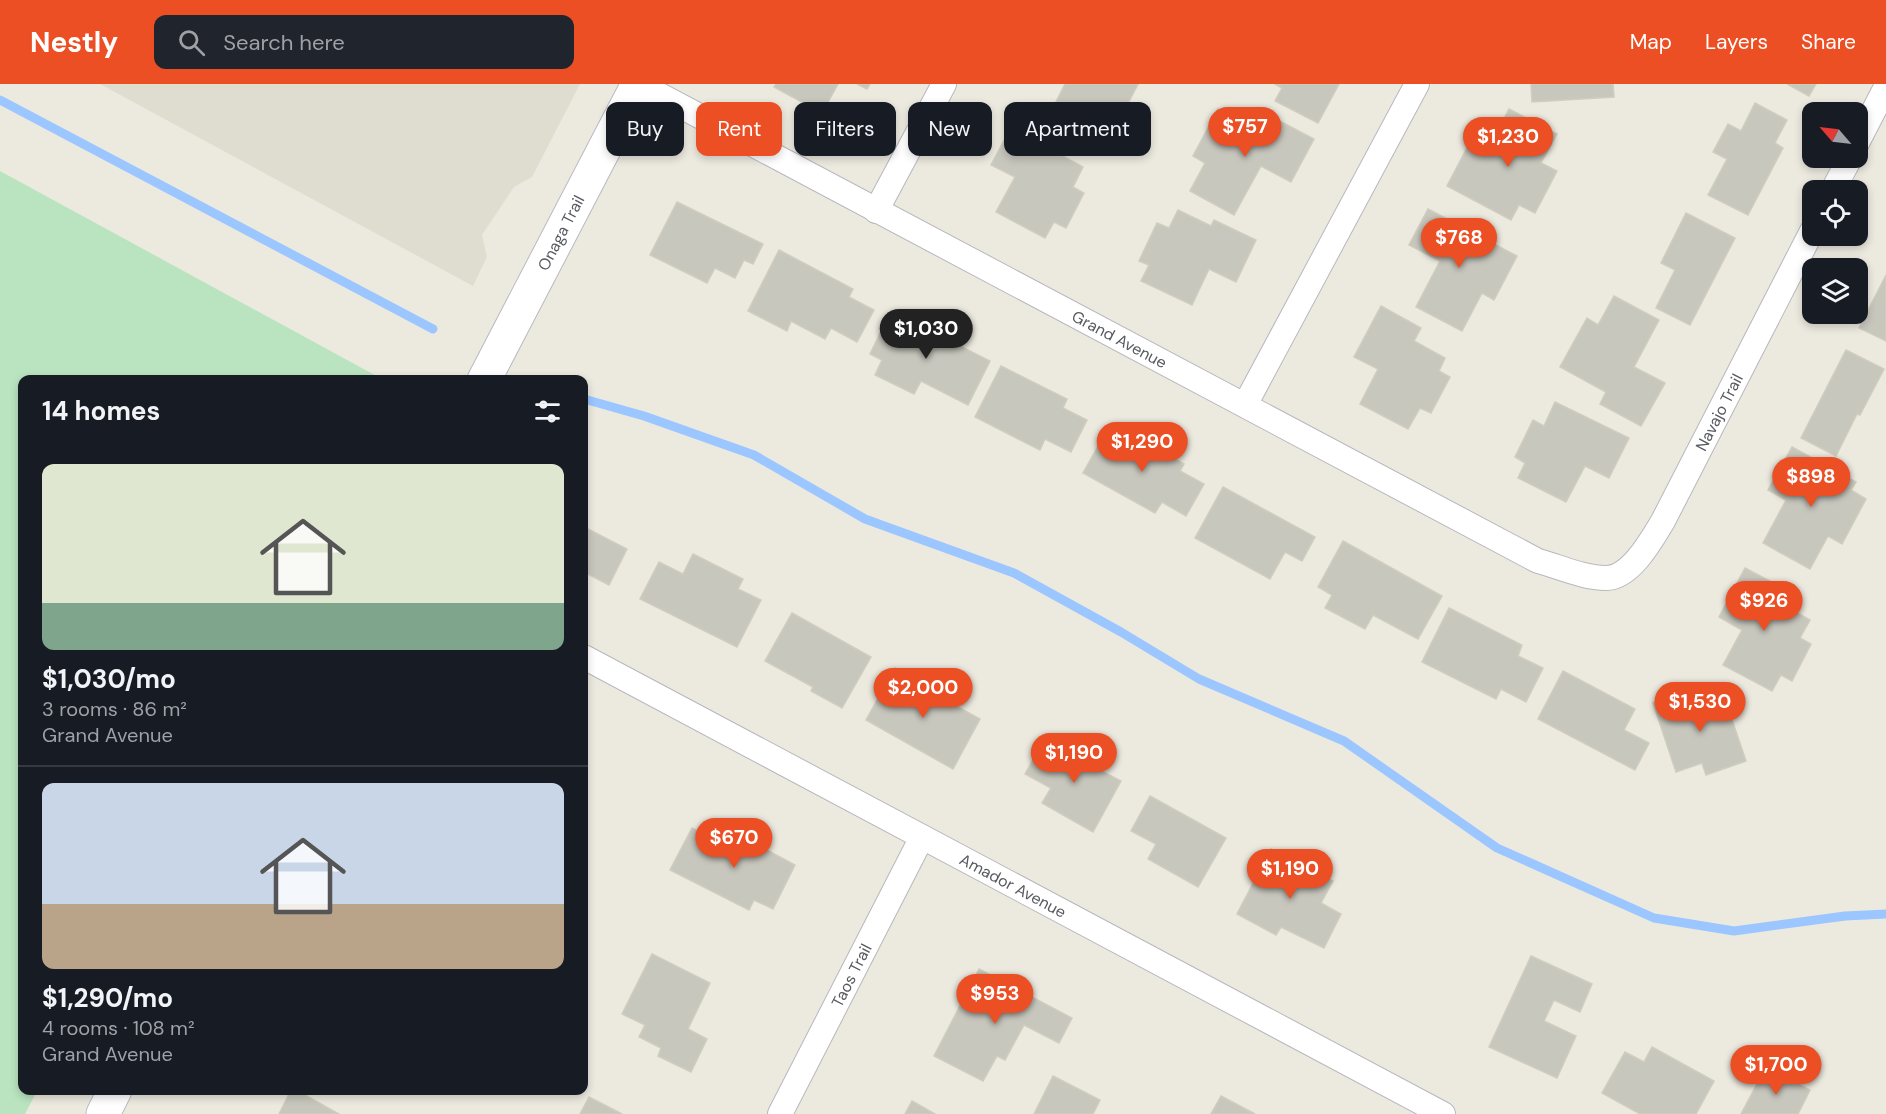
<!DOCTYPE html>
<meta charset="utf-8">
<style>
:root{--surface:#171b24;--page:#20242c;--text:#f1f3f6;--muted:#9ea1a6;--line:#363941;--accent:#ec4f24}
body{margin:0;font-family:"DM Sans",sans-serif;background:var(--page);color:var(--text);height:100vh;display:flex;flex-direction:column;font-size:22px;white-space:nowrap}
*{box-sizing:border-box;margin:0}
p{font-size:20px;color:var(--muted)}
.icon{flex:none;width:33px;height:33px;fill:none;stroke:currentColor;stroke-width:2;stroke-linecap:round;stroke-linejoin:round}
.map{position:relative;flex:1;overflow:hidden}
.side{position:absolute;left:18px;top:291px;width:570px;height:720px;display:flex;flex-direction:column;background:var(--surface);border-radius:12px;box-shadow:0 3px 9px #0003}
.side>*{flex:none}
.banner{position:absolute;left:606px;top:18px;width:570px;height:54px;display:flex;gap:12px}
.needle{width:39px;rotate:298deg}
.tools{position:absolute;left:1802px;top:18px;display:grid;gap:12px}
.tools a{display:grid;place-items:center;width:66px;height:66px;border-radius:12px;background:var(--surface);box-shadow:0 3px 9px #0003;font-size:30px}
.price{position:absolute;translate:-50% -51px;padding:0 14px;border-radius:21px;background:var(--accent);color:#fff;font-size:20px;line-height:39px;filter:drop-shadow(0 2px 3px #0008)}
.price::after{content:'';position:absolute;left:50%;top:36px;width:18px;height:14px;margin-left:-9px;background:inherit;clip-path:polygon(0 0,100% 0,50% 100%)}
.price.current{background:#222;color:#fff}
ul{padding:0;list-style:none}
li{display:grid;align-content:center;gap:12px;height:318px;padding:0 24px}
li+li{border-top:2px solid var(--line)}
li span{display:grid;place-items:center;height:186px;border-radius:12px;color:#555}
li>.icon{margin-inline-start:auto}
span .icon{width:108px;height:108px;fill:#fffc;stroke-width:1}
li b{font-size:26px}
h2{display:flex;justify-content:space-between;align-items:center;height:72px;padding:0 24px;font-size:26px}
.tag{padding:0 21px;border-radius:12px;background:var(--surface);box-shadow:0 3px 9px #0003;font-size:21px;line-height:54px}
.tag.current{background:var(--accent);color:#fff}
header{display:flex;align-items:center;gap:36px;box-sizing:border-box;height:84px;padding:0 30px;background:var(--accent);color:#fff}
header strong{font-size:28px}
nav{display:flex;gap:33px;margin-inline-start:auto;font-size:21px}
.search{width:420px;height:54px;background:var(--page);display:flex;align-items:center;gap:15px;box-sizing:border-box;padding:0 21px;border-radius:12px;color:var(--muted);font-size:22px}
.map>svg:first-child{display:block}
.education{fill:#deddcf}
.green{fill:#bae4c0}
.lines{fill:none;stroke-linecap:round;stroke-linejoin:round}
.stream{stroke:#9bc6ff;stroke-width:9}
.building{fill:#c8c7be;stroke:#d0cdbd;stroke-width:1.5}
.street-casing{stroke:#b7b8be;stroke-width:26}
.secondary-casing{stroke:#b8bac1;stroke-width:35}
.street{stroke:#fff;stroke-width:24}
.secondary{stroke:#fff;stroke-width:33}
.labels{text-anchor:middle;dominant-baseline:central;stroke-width:4.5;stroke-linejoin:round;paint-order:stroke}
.street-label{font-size:16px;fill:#585a60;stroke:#fff}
</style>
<header>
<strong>Nestly</strong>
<div class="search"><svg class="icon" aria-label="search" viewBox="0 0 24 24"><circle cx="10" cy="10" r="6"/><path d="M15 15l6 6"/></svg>Search here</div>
<nav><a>Map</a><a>Layers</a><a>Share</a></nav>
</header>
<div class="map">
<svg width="1886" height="1030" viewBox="0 0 1886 1030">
<rect width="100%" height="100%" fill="#eceadf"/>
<!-- education -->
<polygon class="education" points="100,0 580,0 532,93 514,103 482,151 487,173 473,202"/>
<!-- green -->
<polygon class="green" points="0,87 382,295 22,296 22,1006 37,1007 25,1030 0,1030"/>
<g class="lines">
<!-- stream -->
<g class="stream">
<polyline points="0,16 433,245"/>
<polyline points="584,315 644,332 754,371 865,435 1014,489 1121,548 1199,595 1344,657 1497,764 1654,834 1734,847 1845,832 1886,830"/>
</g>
</g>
<!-- building -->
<g class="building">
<polygon points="776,0 838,0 822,29 774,3"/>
<polygon points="857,0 870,0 867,5"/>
<polygon points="1065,0 1138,0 1121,33 1110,28 1095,56 1049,32"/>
<polygon points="1275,0 1339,0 1318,39 1275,17 1282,4"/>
<polygon points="1531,0 1613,0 1614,13 1532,18"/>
<polygon points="1787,0 1816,0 1809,12"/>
<polygon points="1755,19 1787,36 1775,59 1783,64 1748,131 1708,111 1727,75 1713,68 1728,40 1741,47"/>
<polygon points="1218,25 1263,49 1272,33 1314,55 1291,98 1261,82 1234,131 1190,107 1205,79 1193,72"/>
<polygon points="1509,25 1557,50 1541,79 1557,87 1535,129 1519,121 1511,136 1447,102 1469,60 1486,69"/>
<polygon points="1018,30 1059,52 1052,66 1083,83 1073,103 1084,109 1066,144 1054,138 1045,154 996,128 1015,93 991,81"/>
<polygon points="677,118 763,160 753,180 744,176 735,194 715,184 707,199 650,171"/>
<polygon points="1428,125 1517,172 1494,216 1482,209 1462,247 1416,223 1440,177 1409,161"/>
<polygon points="1178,126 1211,142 1214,136 1256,156 1236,198 1209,185 1192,221 1141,197 1149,181 1139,177 1157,139 1169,144"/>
<polygon points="1686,129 1735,154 1690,241 1656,224 1675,186 1661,179"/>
<polygon points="779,166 853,205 849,213 874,226 857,258 831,244 825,255 791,237 787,247 748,227"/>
<polygon points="1886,191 1886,257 1859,244"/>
<polygon points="1614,212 1659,236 1634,283 1665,299 1641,342 1600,320 1606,308 1560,283 1587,234 1598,241"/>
<polygon points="1381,222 1421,244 1414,257 1445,274 1439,287 1450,293 1431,329 1420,324 1408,345 1360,320 1378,285 1354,273"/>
<polygon points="891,227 990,277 968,321 921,297 914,310 875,291 882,276 870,270"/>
<polygon points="1846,266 1884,285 1860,331 1857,330 1836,372 1801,354"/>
<polygon points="1001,282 1067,315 1063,324 1087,336 1071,368 1045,355 1040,366 975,333"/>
<polygon points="1555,318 1629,354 1609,394 1585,382 1566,418 1518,394 1525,379 1515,373 1533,336 1544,342"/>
<polygon points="1111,339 1184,380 1180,387 1204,400 1186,432 1162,418 1155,429 1083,389"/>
<polygon points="1792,363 1856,398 1851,406 1866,415 1842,460 1828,452 1810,485 1763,459 1786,416 1768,406"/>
<polygon points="1223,403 1315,453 1302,477 1285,468 1270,495 1195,454"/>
<polygon points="584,443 627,465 609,501 584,488"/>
<polygon points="1343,457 1442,512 1418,555 1373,531 1365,545 1325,524 1332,511 1318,503"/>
<polygon points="693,470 743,495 738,505 761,516 737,563 640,515 659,478 683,490"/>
<polygon points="1745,484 1785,505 1778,518 1810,536 1800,554 1811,560 1792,597 1781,591 1772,607 1723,581 1742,546 1719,533"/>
<polygon points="1449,524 1522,561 1518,572 1543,584 1526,618 1501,605 1496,615 1422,578"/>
<polygon points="792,529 871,573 842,624 811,607 813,603 765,577"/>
<polygon points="895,584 921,599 920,602 980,635 953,685 866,636"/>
<polygon points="1563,587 1635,625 1624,646 1649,659 1635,686 1538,635"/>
<polygon points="1686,608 1690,620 1723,609 1746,677 1706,691 1702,679 1676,688 1653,619"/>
<polygon points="1064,657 1100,677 1096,684 1121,697 1093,748 1042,719 1051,704 1025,690 1043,658 1058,667"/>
<polygon points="1150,712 1226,754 1198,803 1148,775 1156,760 1131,747"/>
<polygon points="692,744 725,762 733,748 795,781 773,825 754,816 749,826 670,786"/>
<polygon points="1271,765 1333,797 1321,819 1341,830 1324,864 1281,843 1276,851 1237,830"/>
<polygon points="652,870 710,899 688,945 707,955 691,988 658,972 661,964 639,953 645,941 622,930"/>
<polygon points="1531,872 1592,900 1580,928 1554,916 1544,937 1576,952 1557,994 1489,963"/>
<polygon points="979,885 1072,934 1059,959 1024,941 1005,976 997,972 983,997 934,972"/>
<polygon points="1652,963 1714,997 1696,1030 1640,1030 1602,1009 1625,968 1644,978"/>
<polygon points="1766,983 1810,1006 1798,1030 1741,1030"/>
<polygon points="1053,992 1100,1016 1093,1030 1034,1030"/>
<polygon points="291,1006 296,1006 339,1030 279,1030"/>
<polygon points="1221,1012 1255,1030 1211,1030"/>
<polygon points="589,1013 622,1030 580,1030"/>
<polygon points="912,1017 935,1030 905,1030"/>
</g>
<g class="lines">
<defs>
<g id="street">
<path id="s1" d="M639 0 1538 477C1560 483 1584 494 1606 494 1631 494 1652 455 1663 437L1812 147"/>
<polyline points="1857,59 1886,3"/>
<polyline points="1833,106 1850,74"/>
<polyline points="876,127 944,0"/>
<polyline points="1245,321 1417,0"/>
<path id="s2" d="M584 573 1443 1030"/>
<path id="s3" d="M780 1030 922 753"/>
</g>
<g id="secondary">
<path id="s4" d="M484 296 638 0"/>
<polyline points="103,1030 115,1006"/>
</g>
</defs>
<!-- street casing -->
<use href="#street" class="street-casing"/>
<!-- secondary casing -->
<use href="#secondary" class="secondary-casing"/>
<!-- street -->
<use href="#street" class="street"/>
<!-- secondary -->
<use href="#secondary" class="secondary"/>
</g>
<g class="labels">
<!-- street labels -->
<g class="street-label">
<text stroke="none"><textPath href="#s4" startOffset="166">Onaga Trail</textPath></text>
<text stroke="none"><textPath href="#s1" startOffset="544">Grand Avenue</textPath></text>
<text stroke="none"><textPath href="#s1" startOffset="1294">Navajo Trail</textPath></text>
<text stroke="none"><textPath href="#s2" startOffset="486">Amador Avenue</textPath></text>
<text stroke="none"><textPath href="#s3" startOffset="156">Taos Trail</textPath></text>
</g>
</g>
</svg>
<div class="tools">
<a><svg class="needle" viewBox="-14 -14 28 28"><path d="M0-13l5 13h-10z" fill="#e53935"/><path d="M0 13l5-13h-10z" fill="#9ea1a6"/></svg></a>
<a><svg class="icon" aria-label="locate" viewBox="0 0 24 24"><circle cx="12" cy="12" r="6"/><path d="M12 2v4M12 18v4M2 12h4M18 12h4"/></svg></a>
<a><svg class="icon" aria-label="layers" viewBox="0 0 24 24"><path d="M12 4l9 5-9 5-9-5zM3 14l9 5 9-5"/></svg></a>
</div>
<b class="price" style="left:1245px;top:74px">$757</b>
<b class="price" style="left:1508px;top:84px">$1,230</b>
<b class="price" style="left:1459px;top:185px">$768</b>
<b class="price current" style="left:926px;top:276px">$1,030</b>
<b class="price" style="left:1142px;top:389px">$1,290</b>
<b class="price" style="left:1811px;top:424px">$898</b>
<b class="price" style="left:1764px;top:548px">$926</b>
<b class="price" style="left:923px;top:635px">$2,000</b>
<b class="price" style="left:1700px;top:649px">$1,530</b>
<b class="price" style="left:1074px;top:700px">$1,190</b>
<b class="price" style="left:734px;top:785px">$670</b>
<b class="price" style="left:1290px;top:816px">$1,190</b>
<b class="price" style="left:995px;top:941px">$953</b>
<b class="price" style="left:1776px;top:1012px">$1,700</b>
<div class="banner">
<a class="tag">Buy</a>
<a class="tag current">Rent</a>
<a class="tag">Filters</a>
<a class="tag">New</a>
<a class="tag">Apartment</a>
</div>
<section class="side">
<h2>14 homes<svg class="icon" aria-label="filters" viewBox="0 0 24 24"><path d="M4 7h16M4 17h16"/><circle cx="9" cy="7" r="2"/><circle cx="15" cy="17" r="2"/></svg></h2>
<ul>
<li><span style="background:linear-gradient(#dfe7d0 75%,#7fa58c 0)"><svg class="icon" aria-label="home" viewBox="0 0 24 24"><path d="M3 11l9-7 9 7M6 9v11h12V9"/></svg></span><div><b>$1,030/mo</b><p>3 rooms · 86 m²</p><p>Grand Avenue</p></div></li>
<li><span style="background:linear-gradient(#c9d6e8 65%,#b9a48a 0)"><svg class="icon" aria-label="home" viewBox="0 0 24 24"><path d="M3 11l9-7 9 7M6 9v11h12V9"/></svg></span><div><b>$1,290/mo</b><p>4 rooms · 108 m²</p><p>Grand Avenue</p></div></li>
</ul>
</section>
</div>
